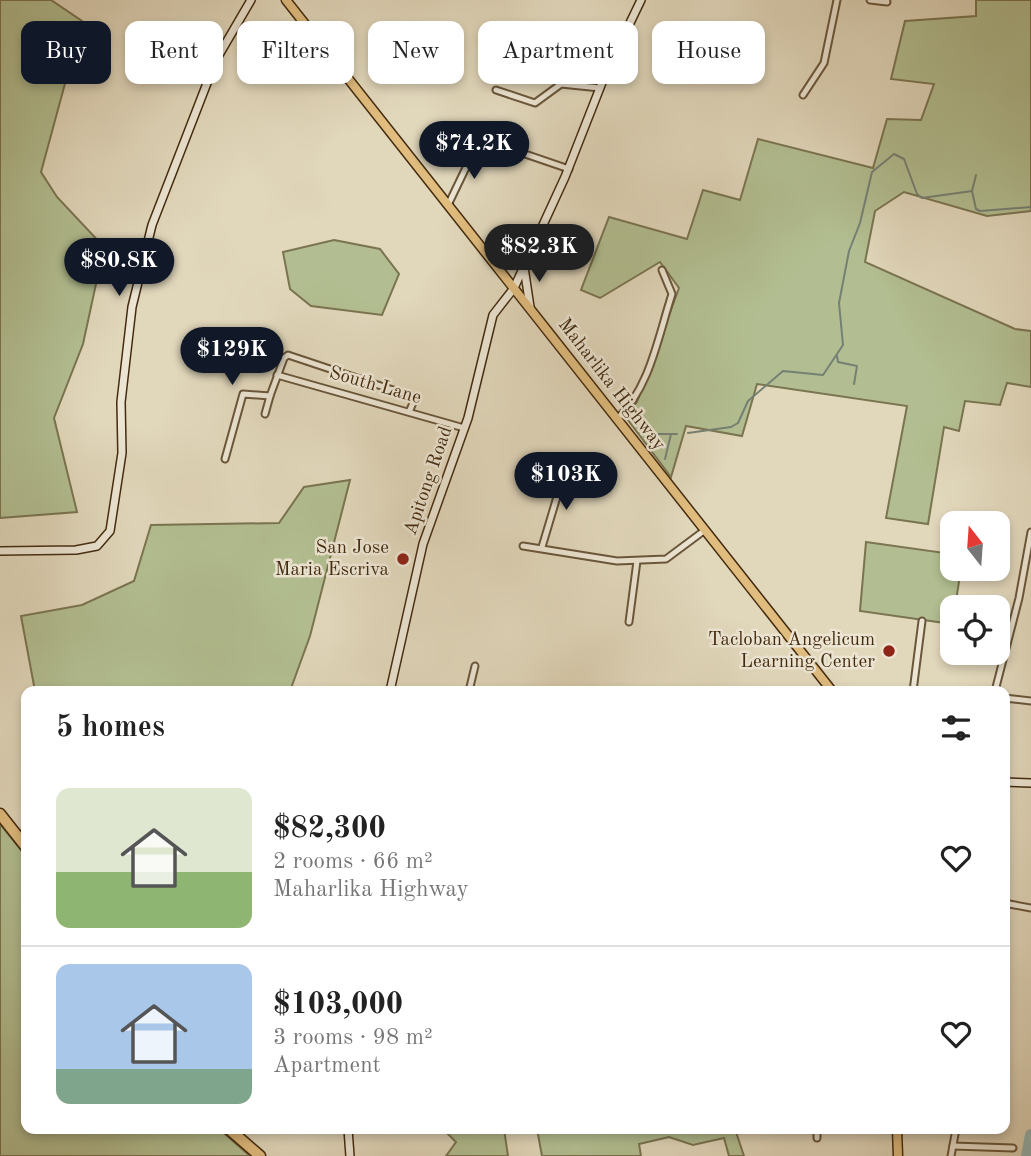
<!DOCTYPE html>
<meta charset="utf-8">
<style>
:root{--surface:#fff;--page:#f2f2f2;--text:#222;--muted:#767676;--line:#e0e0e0;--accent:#111827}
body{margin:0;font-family:"Old Standard TT",serif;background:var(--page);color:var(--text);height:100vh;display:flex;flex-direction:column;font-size:26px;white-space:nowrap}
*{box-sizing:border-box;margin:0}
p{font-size:23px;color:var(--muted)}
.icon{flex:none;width:38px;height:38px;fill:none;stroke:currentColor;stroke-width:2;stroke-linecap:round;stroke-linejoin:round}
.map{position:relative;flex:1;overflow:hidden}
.panel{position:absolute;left:21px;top:686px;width:989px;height:448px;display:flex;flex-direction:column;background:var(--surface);border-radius:14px;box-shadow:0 4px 10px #0003}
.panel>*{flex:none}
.hud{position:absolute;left:21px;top:21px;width:990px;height:63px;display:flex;gap:14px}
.needle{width:46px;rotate:343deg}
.fabs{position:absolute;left:940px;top:511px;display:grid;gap:14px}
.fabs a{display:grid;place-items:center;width:70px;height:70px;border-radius:14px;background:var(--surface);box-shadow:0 4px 10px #0003;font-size:35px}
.price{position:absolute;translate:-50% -60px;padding:0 16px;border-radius:24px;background:var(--accent);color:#fff;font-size:23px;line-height:46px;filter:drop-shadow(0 2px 4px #0008)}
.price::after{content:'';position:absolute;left:50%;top:42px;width:21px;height:16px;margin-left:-10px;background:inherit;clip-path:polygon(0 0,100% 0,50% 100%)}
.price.on{background:#222;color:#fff}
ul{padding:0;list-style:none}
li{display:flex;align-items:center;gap:21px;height:175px;padding:0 35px}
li+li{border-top:2px solid var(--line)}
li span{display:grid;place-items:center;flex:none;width:196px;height:140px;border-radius:14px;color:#555}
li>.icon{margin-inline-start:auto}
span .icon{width:84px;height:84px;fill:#fffc;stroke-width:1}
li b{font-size:30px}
h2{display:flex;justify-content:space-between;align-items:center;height:84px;padding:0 35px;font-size:30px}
.tag{padding:0 24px;border-radius:14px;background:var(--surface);box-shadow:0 4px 10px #0003;font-size:24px;line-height:63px}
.tag.on{background:var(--accent);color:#fff}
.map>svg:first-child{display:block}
.green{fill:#b2be91;stroke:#7a7450;stroke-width:2}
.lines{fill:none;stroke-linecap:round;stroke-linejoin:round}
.stream{stroke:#758074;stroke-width:2}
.river{stroke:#96b8b7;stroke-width:12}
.street-casing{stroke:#6a563a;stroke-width:9}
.secondary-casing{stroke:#432b0f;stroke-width:10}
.primary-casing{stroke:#432b0f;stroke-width:11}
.highway-casing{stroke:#432b0f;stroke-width:13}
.street{stroke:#ece5d3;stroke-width:5}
.secondary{stroke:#ece5d3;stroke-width:7}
.primary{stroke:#e0bc7e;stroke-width:8}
.highway{stroke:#e0bc7e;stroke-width:10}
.poi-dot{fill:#8f2418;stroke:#ece5d3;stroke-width:2.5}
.labels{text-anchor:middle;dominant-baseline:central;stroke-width:5;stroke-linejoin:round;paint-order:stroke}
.street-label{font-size:19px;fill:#432b0f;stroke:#ece5d3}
.poi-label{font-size:19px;fill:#432b0f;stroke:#ece5d3;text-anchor:end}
</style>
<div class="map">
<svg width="1031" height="1156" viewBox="0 0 1031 1156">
<rect width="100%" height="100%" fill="#e1d7bb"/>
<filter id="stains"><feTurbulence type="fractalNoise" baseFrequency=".00286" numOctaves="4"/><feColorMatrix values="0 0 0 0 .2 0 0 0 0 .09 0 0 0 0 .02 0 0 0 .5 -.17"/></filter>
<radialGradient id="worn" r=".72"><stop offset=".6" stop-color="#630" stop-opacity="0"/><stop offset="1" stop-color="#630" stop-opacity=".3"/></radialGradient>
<!-- green -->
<g class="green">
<polygon points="0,0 51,0 82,21 41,172 57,197 104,247 83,344 54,418 77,512 0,518"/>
<polygon points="976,0 1031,0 1031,211 987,216 904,192 875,211 865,262 1015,329 1031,331 1031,387 1007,383 1000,405 965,401 959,431 944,427 928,524 886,518 907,406 757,384 742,436 686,426 671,477 625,416 637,402 679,288 660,262 600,298 581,290 609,217 687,239 703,190 740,200 758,139 873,168 887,119 921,120 934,84 891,79 905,21 976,16"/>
<polygon points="334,240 380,249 399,274 382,315 311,306 290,289 283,252"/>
<polygon points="350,480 310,636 290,691 35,691 21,616 82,605 134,581 151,525 279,523 304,487"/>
<polygon points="866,542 952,554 952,569 961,569 955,607 952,607 952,624 860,611"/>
<polygon points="0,824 26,856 26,1129 219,1129 250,1156 0,1156"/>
<polygon points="443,1129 504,1129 508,1156 446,1156 456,1142"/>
<polygon points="537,1129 735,1129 744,1156 729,1156 724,1138 693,1145 669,1137 639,1144 641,1156 542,1156"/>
</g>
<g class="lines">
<!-- stream -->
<g class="stream">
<polyline points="972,191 976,175"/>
<polyline points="837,356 838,362 857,366 854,384"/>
<polyline points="688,433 731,427 738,423 748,401 783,371 823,375 843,345 839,303 849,251 860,223 872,172 894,154 904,159 917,194 922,198 972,191 976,209 980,211 1031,207"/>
<polyline points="646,434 677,434"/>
<polyline points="665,459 671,434"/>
</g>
<!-- river -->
<polyline class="river" points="1027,1156 1031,1135"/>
<defs>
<g id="street">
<polyline points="870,0 887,2"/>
<polyline points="496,90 535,103 561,84 600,88"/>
<polyline points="803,95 824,63 837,0"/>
<polyline points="448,205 474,151 484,140 569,169"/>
<polyline points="277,375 464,428"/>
<polyline points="265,414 270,396"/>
<path d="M617 419C650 388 658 337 672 294L662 270"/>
<polyline points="225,459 243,394 270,396 284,358 288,355 411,396 413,403 409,412"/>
<polyline points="523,546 617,561 666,559 705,530"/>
<polyline points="542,547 565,470"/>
<polyline points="629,622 637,561"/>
<polyline points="469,691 475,666"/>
<polyline points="913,691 922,621"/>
<polyline points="995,691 1019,598 1031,532"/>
<polyline points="1004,698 1031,701"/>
<polyline points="1004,903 1031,908"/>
<polyline points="817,1138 817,1129"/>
<polyline points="953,1146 1013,1148"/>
<polyline points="951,1156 956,1129"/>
</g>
<g id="secondary">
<polyline points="524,267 530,307"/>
<polyline points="0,551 76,550 97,546 110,531 122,453 121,402 132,307 152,225 216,60 251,0"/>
<polyline points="390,691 423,544 468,418 493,315 514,288 565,177 605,75 641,0"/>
<polyline points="1004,782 1031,783"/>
<polyline points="348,1129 350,1156"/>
</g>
<g id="primary">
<polyline points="286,0 832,691"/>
<polyline points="897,1129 898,1156"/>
</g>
<g id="highway">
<polyline points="0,814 26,847"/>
<polyline points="229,1129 260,1156"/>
</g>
</defs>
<!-- street casing -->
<use href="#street" class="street-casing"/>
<!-- secondary casing -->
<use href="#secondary" class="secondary-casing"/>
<!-- primary casing -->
<use href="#primary" class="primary-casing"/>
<!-- highway casing -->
<use href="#highway" class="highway-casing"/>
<!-- street -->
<use href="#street" class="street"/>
<!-- secondary -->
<use href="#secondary" class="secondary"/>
<!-- primary -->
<use href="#primary" class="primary"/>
<!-- highway -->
<use href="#highway" class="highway"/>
</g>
<!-- markers -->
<g class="poi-dot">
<circle cx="403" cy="559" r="7"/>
<circle cx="889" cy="651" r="7"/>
</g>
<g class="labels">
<!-- street labels -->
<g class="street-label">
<text transform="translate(611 385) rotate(52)">Maharlika Highway</text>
<text transform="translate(375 386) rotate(16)">South Lane</text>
<text transform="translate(429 481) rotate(-71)">Apitong Road</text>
</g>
<!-- poi labels -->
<g class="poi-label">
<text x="389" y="548">San Jose<tspan x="389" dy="22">Maria Escriva</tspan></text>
<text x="875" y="640">Tacloban Angelicum<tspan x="875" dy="22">Learning Center</tspan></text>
</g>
</g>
<rect width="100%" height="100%" filter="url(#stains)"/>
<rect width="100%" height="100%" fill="url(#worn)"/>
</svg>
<div class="fabs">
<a><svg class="needle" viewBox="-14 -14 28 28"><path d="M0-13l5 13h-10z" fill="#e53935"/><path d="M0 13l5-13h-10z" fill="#767676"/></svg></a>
<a><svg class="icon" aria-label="locate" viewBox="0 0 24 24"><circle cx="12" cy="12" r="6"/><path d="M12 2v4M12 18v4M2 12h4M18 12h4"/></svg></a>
</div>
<b class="price" style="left:474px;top:181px">$74.2K</b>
<b class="price on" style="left:539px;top:284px">$82.3K</b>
<b class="price" style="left:119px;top:298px">$80.8K</b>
<b class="price" style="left:232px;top:387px">$129K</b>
<b class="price" style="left:566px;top:512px">$103K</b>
<div class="hud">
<a class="tag on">Buy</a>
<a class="tag">Rent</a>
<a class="tag">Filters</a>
<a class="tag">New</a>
<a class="tag">Apartment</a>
<a class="tag">House</a>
</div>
<section class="panel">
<h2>5 homes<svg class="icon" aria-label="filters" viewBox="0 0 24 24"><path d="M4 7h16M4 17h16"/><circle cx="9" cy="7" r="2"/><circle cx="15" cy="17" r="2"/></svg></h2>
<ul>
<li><span style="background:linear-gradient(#dfe7d0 60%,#8fb573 0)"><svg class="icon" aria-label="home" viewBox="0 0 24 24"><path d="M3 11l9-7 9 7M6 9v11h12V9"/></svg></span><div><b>$82,300</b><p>2 rooms · 66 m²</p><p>Maharlika Highway</p></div><svg class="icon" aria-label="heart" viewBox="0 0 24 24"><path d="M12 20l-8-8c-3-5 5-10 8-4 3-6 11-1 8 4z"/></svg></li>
<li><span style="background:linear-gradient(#a9c7e8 75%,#7fa58c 0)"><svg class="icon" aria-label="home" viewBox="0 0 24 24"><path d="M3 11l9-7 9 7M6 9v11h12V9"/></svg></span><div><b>$103,000</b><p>3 rooms · 98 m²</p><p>Apartment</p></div><svg class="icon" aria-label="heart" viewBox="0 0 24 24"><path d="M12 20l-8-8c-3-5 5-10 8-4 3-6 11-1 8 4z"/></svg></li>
</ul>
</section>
</div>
